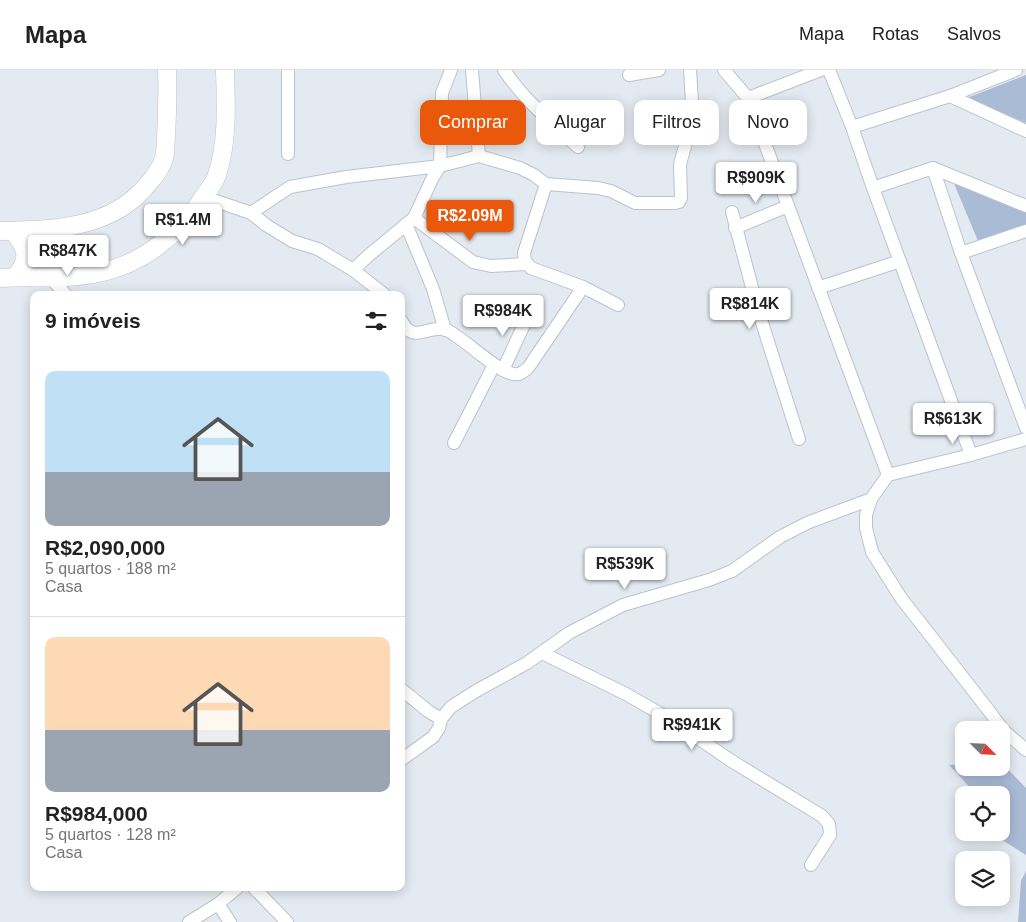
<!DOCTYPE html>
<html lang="pt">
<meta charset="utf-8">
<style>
:root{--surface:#fff;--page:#f6f6f6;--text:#222;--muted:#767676;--line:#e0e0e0;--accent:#ea580c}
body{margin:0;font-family:Helvetica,sans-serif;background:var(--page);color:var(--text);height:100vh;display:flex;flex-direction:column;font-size:19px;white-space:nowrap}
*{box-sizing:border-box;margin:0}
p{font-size:16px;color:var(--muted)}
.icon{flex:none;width:28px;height:28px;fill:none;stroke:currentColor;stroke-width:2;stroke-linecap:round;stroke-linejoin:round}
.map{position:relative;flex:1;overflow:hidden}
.details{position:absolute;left:30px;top:221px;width:375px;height:600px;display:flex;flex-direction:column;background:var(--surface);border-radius:10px;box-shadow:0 2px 12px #0003}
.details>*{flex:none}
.top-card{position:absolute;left:420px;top:30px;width:475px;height:45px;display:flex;gap:10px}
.needle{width:32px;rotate:114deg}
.tools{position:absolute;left:955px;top:651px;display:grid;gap:10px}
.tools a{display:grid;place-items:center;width:55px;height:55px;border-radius:10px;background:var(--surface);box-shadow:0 2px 12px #0003;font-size:25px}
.price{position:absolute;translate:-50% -42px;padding:0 11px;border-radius:5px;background:#fff;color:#222;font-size:16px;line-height:32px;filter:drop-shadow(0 1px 2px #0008)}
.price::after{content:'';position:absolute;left:50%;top:30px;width:15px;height:11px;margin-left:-8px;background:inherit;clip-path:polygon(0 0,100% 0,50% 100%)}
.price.selected{background:var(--accent);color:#fff}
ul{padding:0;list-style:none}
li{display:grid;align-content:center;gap:10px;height:265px;padding:0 15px}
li+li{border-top:1px solid var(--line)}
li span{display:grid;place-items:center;height:155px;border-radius:10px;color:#555}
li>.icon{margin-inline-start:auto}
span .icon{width:90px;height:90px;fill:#fffc;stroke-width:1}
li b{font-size:21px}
h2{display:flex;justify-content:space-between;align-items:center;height:60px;padding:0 15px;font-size:21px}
.pill{padding:0 18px;border-radius:10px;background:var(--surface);box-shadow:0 2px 12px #0003;font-size:18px;line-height:45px}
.pill.selected{background:var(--accent);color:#fff}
header{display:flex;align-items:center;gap:30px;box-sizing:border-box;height:70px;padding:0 25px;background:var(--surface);border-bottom:1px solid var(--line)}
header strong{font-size:24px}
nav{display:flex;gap:28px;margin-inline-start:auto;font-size:18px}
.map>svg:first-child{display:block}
.green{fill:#aabbd6}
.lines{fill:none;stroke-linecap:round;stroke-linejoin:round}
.street-casing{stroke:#bdc2ca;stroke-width:14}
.secondary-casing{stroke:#bdc2ca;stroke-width:19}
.street{stroke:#fff;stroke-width:12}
.secondary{stroke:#fff;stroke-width:18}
</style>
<header>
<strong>Mapa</strong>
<nav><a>Mapa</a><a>Rotas</a><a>Salvos</a></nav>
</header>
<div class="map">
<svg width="1026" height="852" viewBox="0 0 1026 852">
<rect width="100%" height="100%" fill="#e4eaf1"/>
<!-- green -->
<g class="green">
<polygon points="1026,5 1026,53 967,28"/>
<polygon points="953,111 1026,142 1026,155 978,171"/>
<polygon points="1001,692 1026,718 1026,785 999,768 998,763 1001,762 1001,725 977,725 949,695 964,694 964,698 1001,698"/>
<polygon points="1026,801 1026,852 1018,852 1021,811"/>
</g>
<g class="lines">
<defs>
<g id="street">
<polyline points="472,0 479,86"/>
<path d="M504 0C524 30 552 53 578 77"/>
<polyline points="724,0 748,28 888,405"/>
<polyline points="829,0 852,57 873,118 971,385"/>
<polyline points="629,5 659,0"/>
<polyline points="950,26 1026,61"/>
<polyline points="748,28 821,0"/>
<polyline points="852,57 950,26 1016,0"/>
<polyline points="288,84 288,0"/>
<polyline points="933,98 961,183 1026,358"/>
<polyline points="546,114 524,183 525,191 531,198 583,217 618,235"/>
<polyline points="873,118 933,98 1026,136"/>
<polyline points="204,127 251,143 266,155 292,171 318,179 353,200 385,225"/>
<polyline points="732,142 758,240 799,369"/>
<polyline points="251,143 290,117 346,107 440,96 479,86 520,98 534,105 546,114 598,118 611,121 635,133 675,133 679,132 681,128 680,94 693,48 690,0"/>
<polyline points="414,148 473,192 491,196 527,194"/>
<polyline points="406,154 433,219 445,260"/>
<polyline points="735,158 788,136"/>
<polyline points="961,183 1026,161"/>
<polyline points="353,200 368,186 414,148 433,107 440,96 442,23 451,0"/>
<polyline points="50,207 66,225"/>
<polyline points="818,218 900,191"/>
<path d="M401 250C411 272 424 259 438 259 444 258 451 262 456 266 470 274 504 308 519 304 522 303 525 300 528 298L583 217"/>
<polyline points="503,300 528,246"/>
<polyline points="454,373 494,295"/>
<polyline points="871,429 866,445 866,458 872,482 901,528 986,637 1004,661 1026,680"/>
<polyline points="542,583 626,624 673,651 730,690 822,746 829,754 830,765 811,795"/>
<polyline points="401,619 428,641 441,649"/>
<polyline points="401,690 433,667 439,658 441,649 451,637 476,621 527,593 569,563 623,535 709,510 732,501 780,467 807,453 871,429 888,405 971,385 1026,369"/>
<polyline points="254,818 287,852"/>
<polyline points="218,834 230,852"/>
<polyline points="189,852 218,834 237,818"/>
</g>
<g id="secondary">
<path d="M0 161C53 160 112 159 148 114 154 107 162 97 164 88 166 83 165 75 166 69 167 46 168 23 167 0"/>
<path d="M13 161C27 178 31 189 15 207"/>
<path d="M0 208C33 206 66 210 98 203 143 194 181 163 205 125 209 119 215 112 217 105 228 71 226 35 225 0"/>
</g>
</defs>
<!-- street casing -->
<use href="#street" class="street-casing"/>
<!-- secondary casing -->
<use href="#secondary" class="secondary-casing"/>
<!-- street -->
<use href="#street" class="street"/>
<!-- secondary -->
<use href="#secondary" class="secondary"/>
</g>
</svg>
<div class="tools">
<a><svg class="needle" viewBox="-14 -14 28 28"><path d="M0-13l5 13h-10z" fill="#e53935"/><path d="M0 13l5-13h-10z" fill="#767676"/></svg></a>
<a><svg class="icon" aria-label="locate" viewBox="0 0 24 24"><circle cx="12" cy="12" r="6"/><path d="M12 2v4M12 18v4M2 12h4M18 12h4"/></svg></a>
<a><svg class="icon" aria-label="layers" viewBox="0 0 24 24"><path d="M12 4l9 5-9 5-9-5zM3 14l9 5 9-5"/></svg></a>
</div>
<b class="price" style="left:756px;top:134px">R$909K</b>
<b class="price selected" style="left:470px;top:172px">R$2.09M</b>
<b class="price" style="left:183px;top:176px">R$1.4M</b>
<b class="price" style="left:68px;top:207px">R$847K</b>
<b class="price" style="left:750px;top:260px">R$814K</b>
<b class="price" style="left:503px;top:267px">R$984K</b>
<b class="price" style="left:953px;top:375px">R$613K</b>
<b class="price" style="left:625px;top:520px">R$539K</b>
<b class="price" style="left:692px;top:681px">R$941K</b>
<div class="top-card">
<a class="pill selected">Comprar</a>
<a class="pill">Alugar</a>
<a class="pill">Filtros</a>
<a class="pill">Novo</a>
</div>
<section class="details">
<h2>9 imóveis<svg class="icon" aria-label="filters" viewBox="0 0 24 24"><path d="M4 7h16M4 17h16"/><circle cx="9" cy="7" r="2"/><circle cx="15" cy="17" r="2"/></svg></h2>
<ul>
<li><span style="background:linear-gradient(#bfe0f5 65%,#9aa5b1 0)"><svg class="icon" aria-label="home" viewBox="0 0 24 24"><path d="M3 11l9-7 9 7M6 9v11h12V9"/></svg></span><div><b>R$2,090,000</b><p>5 quartos · 188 m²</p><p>Casa</p></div></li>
<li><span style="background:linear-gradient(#ffd9b3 60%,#9aa5b1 0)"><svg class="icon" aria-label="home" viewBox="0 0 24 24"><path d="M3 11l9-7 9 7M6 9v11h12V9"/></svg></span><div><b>R$984,000</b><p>5 quartos · 128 m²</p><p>Casa</p></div></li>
</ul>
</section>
</div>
